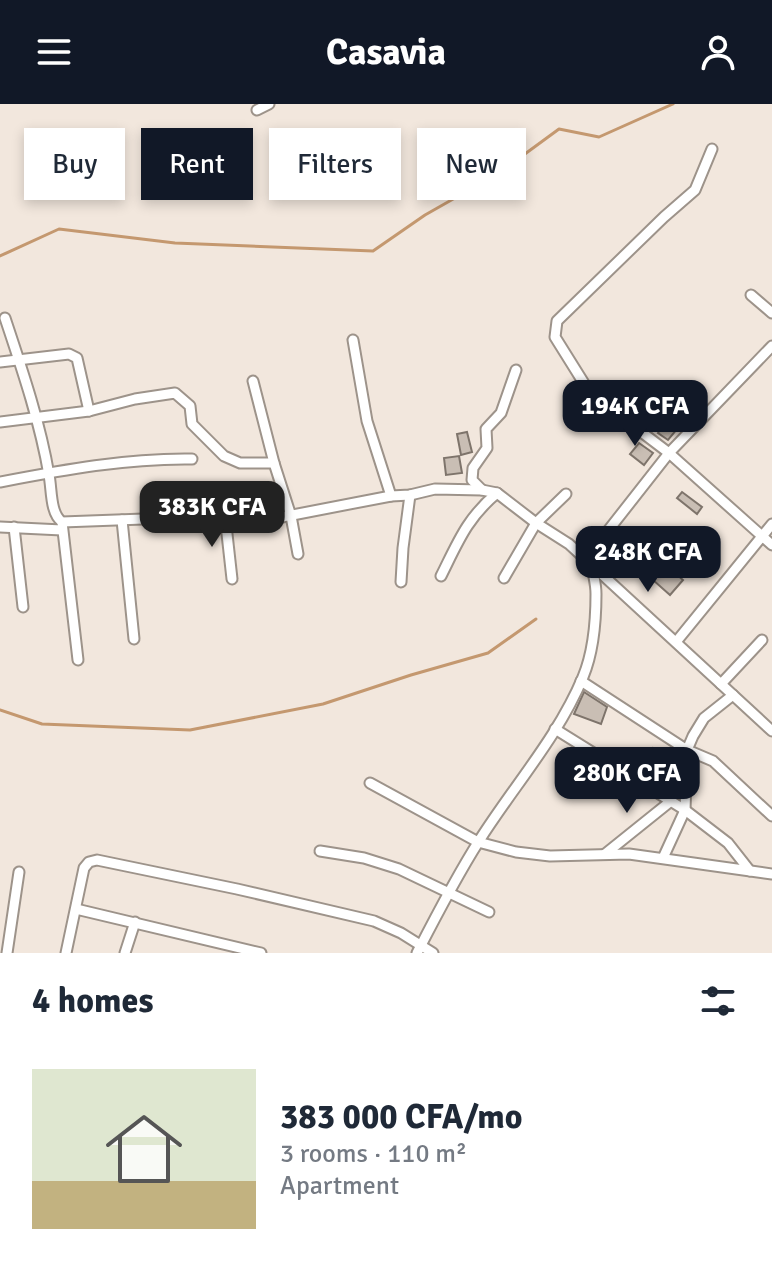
<!DOCTYPE html>
<meta charset="utf-8">
<style>
:root{--surface:#fff;--page:#f6f6f7;--text:#1f2937;--muted:#747a83;--accent:#111827}
body{margin:0;font-family:Signika,sans-serif;background:var(--page);color:var(--text);height:100vh;display:flex;flex-direction:column;font-size:30px;white-space:nowrap}
*{box-sizing:border-box;margin:0}
p{font-size:26px;color:var(--muted)}
.icon{flex:none;width:44px;height:44px;fill:none;stroke:currentColor;stroke-width:2;stroke-linecap:round;stroke-linejoin:round}
.map{position:relative;height:849px;overflow:hidden}
.side{display:flex;flex-direction:column;background:var(--surface);flex:1}
.side>*{flex:none}
.guide{position:absolute;left:24px;top:24px;width:724px;height:72px;display:flex;gap:16px}
.price{position:absolute;translate:-50% -68px;padding:0 18px;border-radius:16px;background:var(--accent);color:#fff;font-size:26px;line-height:52px;filter:drop-shadow(0 2px 4px #0008)}
.price::after{content:'';position:absolute;left:50%;top:48px;width:24px;height:18px;margin-left:-12px;background:inherit;clip-path:polygon(0 0,100% 0,50% 100%)}
.price.current{background:#222;color:#fff}
ul{padding:0;list-style:none}
li{display:flex;align-items:center;gap:24px;height:200px;padding:0 32px}
li span{display:grid;place-items:center;flex:none;width:224px;height:160px;border-radius:0px;color:#555}
li>.icon{margin-inline-start:auto}
span .icon{width:96px;height:96px;fill:#fffc;stroke-width:1}
li b{font-size:34px}
h2{display:flex;justify-content:space-between;align-items:center;height:96px;padding:0 32px;font-size:34px}
.tag{padding:0 28px;border-radius:0px;background:var(--surface);box-shadow:0 4px 12px #0003;font-size:28px;line-height:72px}
.tag.current{background:var(--accent);color:#fff}
header{display:flex;justify-content:space-between;align-items:center;height:104px;padding:0 32px;background:var(--accent);color:#fff;font-size:36px;font-weight:700}
.map>svg:first-child{display:block}
.lines{fill:none;stroke-linecap:round;stroke-linejoin:round}
.stream{stroke:#c4986f;stroke-width:3}
.building{fill:#c9beb4;stroke:#7e746b;stroke-width:2}
.minor-casing{stroke:#9d938a;stroke-width:13}
.minor{stroke:#fff;stroke-width:9}
</style>
<header><svg class="icon" aria-label="menu" viewBox="0 0 24 24"><path d="M4 6h16M4 12h16M4 18h16"/></svg>Casavia<svg class="icon" aria-label="person" viewBox="0 0 24 24"><circle cx="12" cy="8" r="4"/><path d="M4 21q1-7 8-7t8 7"/></svg></header>
<div class="map">
<svg width="772" height="849" viewBox="0 0 772 849">
<rect width="100%" height="100%" fill="#f2e7dd"/>
<g class="lines">
<!-- stream -->
<g class="stream">
<polyline points="0,152 59,125 175,139 373,147 425,111 499,69 559,25 599,33 673,0"/>
<polyline points="0,606 42,620 190,626 323,600 411,571 488,549 536,515"/>
</g>
</g>
<!-- building -->
<g class="building">
<polygon points="682,289 697,301 668,336 658,329 662,324 639,307 646,298 663,312"/>
<polygon points="467,328 472,348 461,351 457,330"/>
<polygon points="639,339 653,349 644,361 630,350"/>
<polygon points="459,352 462,369 446,371 444,354"/>
<polygon points="682,388 702,403 697,410 677,394"/>
<polygon points="666,461 683,476 670,491 653,476"/>
<polygon points="584,588 607,603 601,620 574,610"/>
<polygon points="653,644 668,652 662,662 647,654"/>
</g>
<g class="lines">
<defs>
<g id="minor">
<polyline points="257,6 269,0"/>
<polyline points="712,45 695,86 664,113 557,217 555,233 590,289 669,349 772,441"/>
<polyline points="751,191 772,209"/>
<path d="M5 214C22 265 40 318 49 371 52 386 50 409 62 418L225 412 282 413 391 392 410 391 435 385 482 386 497 389 536 419 569 440 772 627"/>
<polyline points="353,236 367,317 391,392"/>
<polyline points="0,258 69,250 77,254 89,307"/>
<polyline points="253,277 274,359 291,412 298,450"/>
<polyline points="0,318 89,307 135,295 175,289 190,302 192,320 224,352 240,359 274,359"/>
<path d="M0 378C63 366 127 354 192 355"/>
<polyline points="482,386 472,376 473,364 487,344 486,325 501,309 516,266"/>
<polyline points="225,412 232,475"/>
<polyline points="122,416 134,535"/>
<polyline points="62,418 78,556"/>
<polyline points="0,423 62,426"/>
<polyline points="14,423 23,503"/>
<path d="M441 472C458 438 467 414 497 389"/>
<polyline points="504,474 536,419 566,390"/>
<polyline points="401,478 403,444 410,391"/>
<polyline points="676,538 772,420"/>
<polyline points="581,577 687,646 713,657 772,712"/>
<polyline points="721,580 762,536"/>
<polyline points="555,625 685,706 728,739 750,767"/>
<polyline points="370,679 478,738 516,748 550,752 629,750 772,770"/>
<polyline points="320,747 364,754 399,765 489,808"/>
<polyline points="605,750 671,697"/>
<polyline points="663,754 685,706 687,646 693,632 704,614 733,591"/>
<polyline points="76,805 261,849"/>
<polyline points="7,849 19,768"/>
<polyline points="66,849 84,764 89,758 97,756 237,785 374,817 401,829 433,849"/>
<polyline points="125,849 135,818"/>
<path d="M417 849C436 812 456 773 479 737 513 683 558 633 583 573 593 549 596 516 596 490 596 471 587 460 596 442L669 349 772 242"/>
</g>
</defs>
<!-- minor casing -->
<use href="#minor" class="minor-casing"/>
<!-- minor -->
<use href="#minor" class="minor"/>
</g>
</svg>
<b class="price" style="left:635px;top:344px">194K CFA</b>
<b class="price current" style="left:212px;top:445px">383K CFA</b>
<b class="price" style="left:648px;top:490px">248K CFA</b>
<b class="price" style="left:627px;top:711px">280K CFA</b>
<div class="guide">
<a class="tag">Buy</a>
<a class="tag current">Rent</a>
<a class="tag">Filters</a>
<a class="tag">New</a>
</div>
</div>
<section class="side">
<h2>4 homes<svg class="icon" aria-label="filters" viewBox="0 0 24 24"><path d="M4 7h16M4 17h16"/><circle cx="9" cy="7" r="2"/><circle cx="15" cy="17" r="2"/></svg></h2>
<ul>
<li><span style="background:linear-gradient(#dfe7d0 70%,#c2b280 0)"><svg class="icon" aria-label="home" viewBox="0 0 24 24"><path d="M3 11l9-7 9 7M6 9v11h12V9"/></svg></span><div><b>383 000 CFA/mo</b><p>3 rooms · 110 m²</p><p>Apartment</p></div></li>
</ul>
</section>
